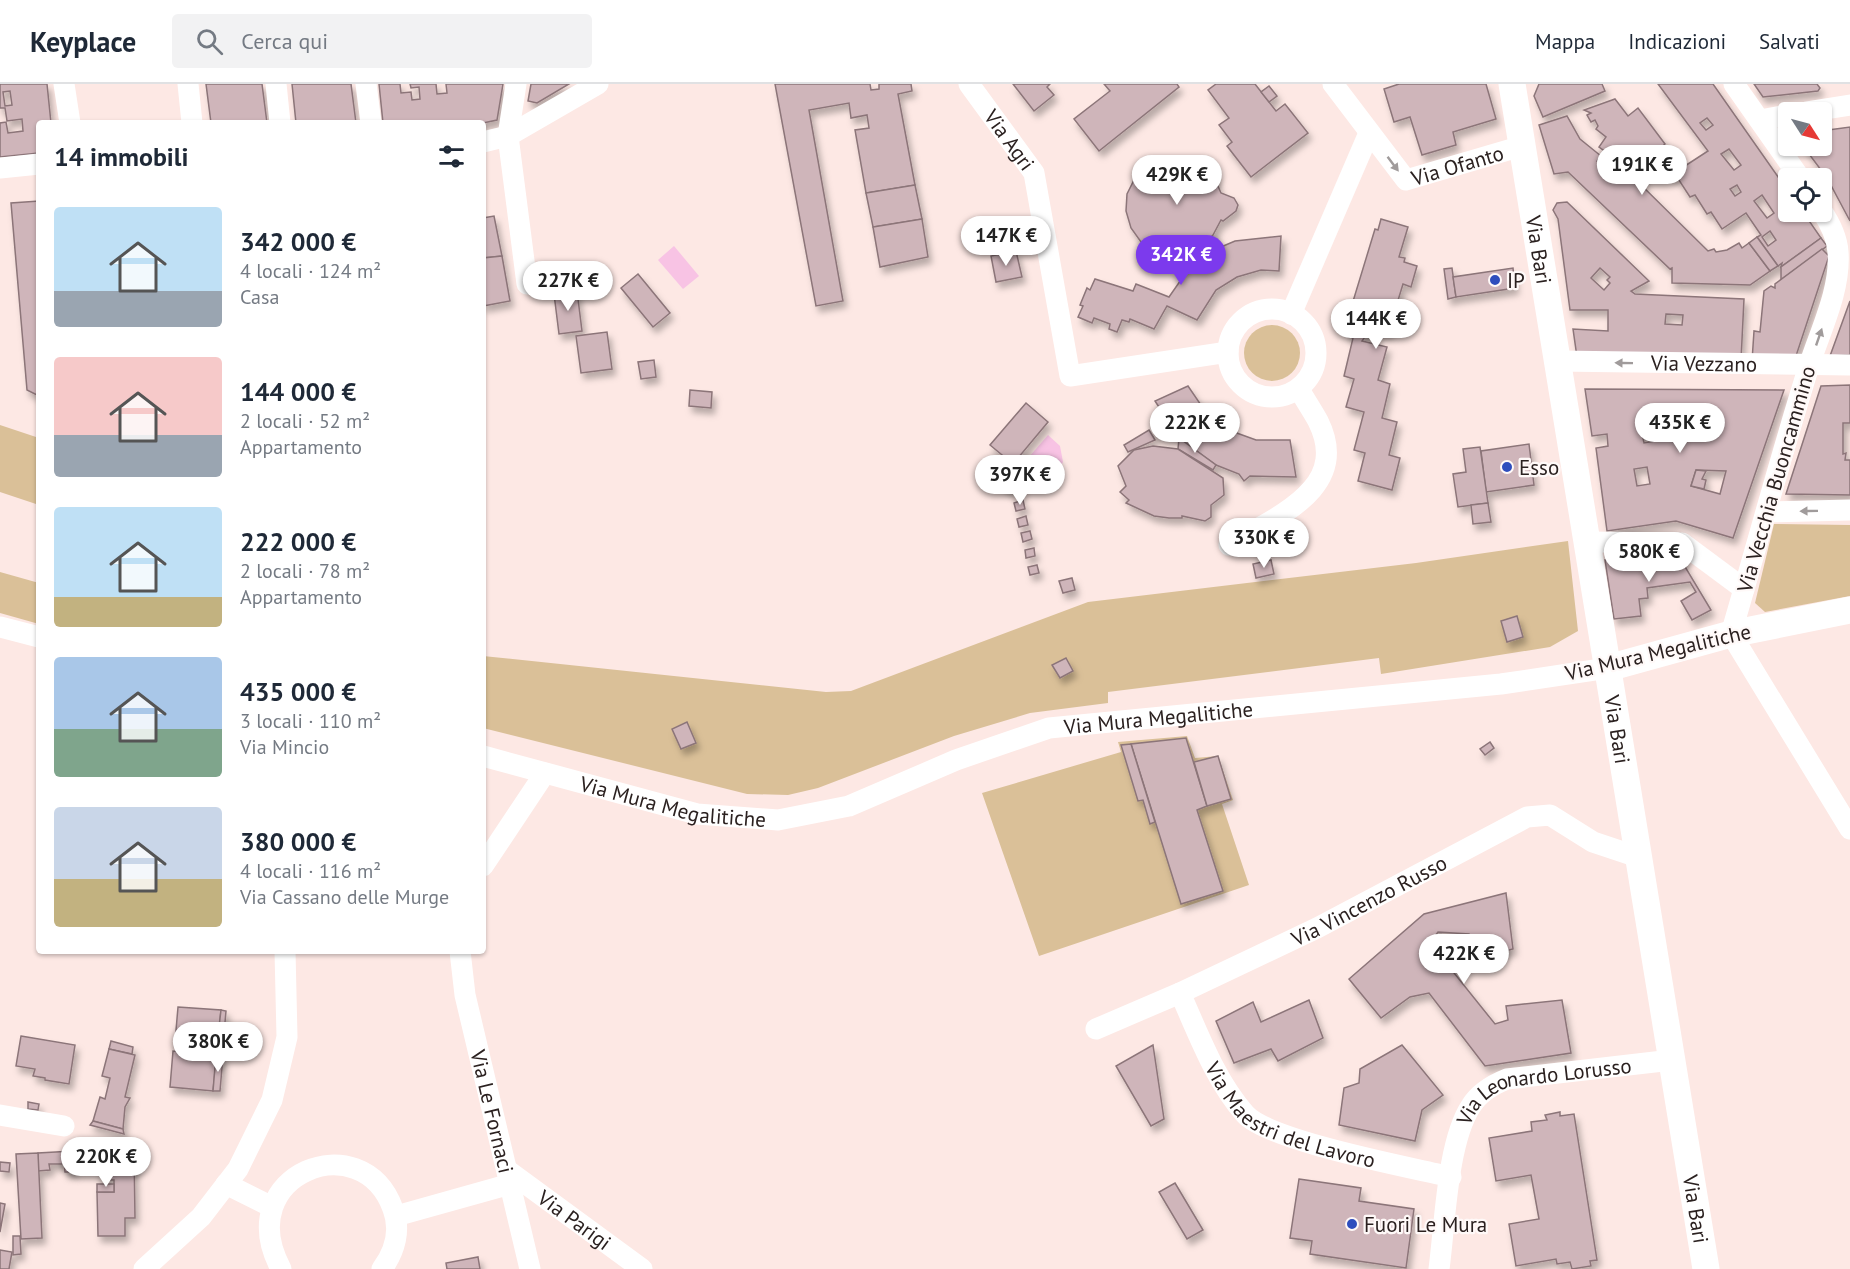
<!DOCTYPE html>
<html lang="it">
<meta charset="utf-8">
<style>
:root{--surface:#fff;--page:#f2f2f3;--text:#1f2937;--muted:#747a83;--line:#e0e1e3;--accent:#7c3aed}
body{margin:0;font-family:"PT Sans",sans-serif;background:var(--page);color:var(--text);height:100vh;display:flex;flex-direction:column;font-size:22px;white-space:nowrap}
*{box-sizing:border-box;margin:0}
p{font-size:20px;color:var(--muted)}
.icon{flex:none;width:33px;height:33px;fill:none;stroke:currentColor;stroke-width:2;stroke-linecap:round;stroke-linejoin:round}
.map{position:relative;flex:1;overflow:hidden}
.panel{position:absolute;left:36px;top:36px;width:450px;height:834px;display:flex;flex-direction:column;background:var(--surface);border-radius:6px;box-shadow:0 2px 4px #0004}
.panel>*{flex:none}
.needle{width:39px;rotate:126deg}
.fabs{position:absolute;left:1778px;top:18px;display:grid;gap:12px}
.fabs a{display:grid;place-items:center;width:54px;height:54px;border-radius:6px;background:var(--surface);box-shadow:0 2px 4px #0004;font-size:30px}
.price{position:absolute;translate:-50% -51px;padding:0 14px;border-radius:21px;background:#fff;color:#222;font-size:20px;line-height:39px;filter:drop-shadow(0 2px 3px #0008)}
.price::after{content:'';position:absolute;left:50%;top:36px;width:18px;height:14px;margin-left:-9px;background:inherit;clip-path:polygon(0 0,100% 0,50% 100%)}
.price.selected{background:var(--accent);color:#fff}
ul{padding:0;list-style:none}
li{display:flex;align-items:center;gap:18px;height:150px;padding:0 18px}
li span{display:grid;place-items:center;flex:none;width:168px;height:120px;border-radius:6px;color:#555}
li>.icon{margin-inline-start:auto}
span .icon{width:72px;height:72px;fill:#fffc;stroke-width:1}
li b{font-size:26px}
h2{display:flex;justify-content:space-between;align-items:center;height:72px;padding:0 18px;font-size:26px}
header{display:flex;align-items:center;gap:36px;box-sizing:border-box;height:84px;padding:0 30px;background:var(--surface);border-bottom:2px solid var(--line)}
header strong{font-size:28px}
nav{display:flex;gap:33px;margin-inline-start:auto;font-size:21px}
.search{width:420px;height:54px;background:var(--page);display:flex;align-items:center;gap:15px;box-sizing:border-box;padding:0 21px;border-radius:6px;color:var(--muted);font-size:22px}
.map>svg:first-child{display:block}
.green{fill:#dac098}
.water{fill:#f8c3e4}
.building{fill:#cfb5ba;stroke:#8c7579;stroke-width:1.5;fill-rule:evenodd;filter:url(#shadow)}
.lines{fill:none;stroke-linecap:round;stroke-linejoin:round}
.minor{stroke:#fff;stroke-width:21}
.major{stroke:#fff;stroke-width:27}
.oneway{fill:#a09b9b}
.poi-dot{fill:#2e4dbd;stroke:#fff9f8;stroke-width:2}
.labels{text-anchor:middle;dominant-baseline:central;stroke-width:4.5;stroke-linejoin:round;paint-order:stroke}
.street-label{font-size:21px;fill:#2b2120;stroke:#fff9f8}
.poi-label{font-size:21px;fill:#2b2120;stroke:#fff9f8;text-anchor:start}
</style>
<header>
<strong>Keyplace</strong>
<div class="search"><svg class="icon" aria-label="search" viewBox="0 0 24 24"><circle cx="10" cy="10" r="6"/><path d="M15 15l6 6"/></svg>Cerca qui</div>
<nav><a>Mappa</a><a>Indicazioni</a><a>Salvati</a></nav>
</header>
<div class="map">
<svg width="1850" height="1185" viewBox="0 0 1850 1185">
<defs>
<filter id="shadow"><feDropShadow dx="3.5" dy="6" stdDeviation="3" flood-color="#0004"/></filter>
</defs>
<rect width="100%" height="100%" fill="#fde8e4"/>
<!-- green -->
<g class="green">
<circle cx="1272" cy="269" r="28"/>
<polygon points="0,341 39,354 39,421 0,408"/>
<polygon points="1774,440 1850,441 1850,512 1765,528 1755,519"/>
<polygon points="1568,457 1578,547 1550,563 1381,590 1379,574 1108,608 1108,619 1030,629 954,652 818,704 788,711 747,710 483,644 483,572 826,608 851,607 1088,518 1416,479"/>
<polygon points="0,488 39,499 39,540 0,529"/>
<polygon points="1187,652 1195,674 1218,672 1233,716 1222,720 1249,801 1039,872 982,709 1121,668 1118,658"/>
</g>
<!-- water -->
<g class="water">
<polygon points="674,162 699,192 683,205 658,176"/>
<polygon points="1048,351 1060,362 1063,378 1057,388 1040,391 1023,380"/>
</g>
<!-- building -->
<g class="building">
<path d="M0 0H47L51 39H39V69L0 73V39L6 38 8 49 23 47 22 35 7 37 5 24H0ZM10 7 12 21 5 22 3 8Z"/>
<polygon points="206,0 262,0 267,39 211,39"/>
<polygon points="292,0 351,0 356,39 296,39"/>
<polygon points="379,0 400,0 401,9 411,8 412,16 420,15 419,3 411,4 410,0 436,0 437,10 447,9 446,0 503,0 497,36 483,39 383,39"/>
<polygon points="531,0 569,0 537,19 528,17"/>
<polygon points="775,0 870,0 871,6 879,5 879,0 911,0 912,7 898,10 915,101 866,109 855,46 869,44 867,31 851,34 849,19 809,26 843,217 816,222"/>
<polygon points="1013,0 1050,0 1047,3 1054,11 1034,27"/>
<polygon points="1104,0 1177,0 1179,3 1099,67 1074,35 1110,7"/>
<polygon points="1216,0 1255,0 1276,27 1285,20 1308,49 1251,93 1227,62 1232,58 1219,41 1229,34 1208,6"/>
<polygon points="1399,0 1486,0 1496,35 1453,48 1456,61 1422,71 1410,33 1394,38 1384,5"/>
<polygon points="1539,0 1602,0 1605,7 1543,33 1534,12"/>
<path d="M1658 0H1713L1788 107V128H1803L1821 154 1781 183 1782 179 1778 182 1757 153 1761 151 1746 129 1722 145 1711 128 1707 130 1695 111 1690 113 1677 93 1674 95 1671 91 1708 67ZM1707 34 1713 41 1706 46 1700 39ZM1729 65 1741 81 1734 86 1721 70ZM1737 101 1741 108 1735 112 1730 105ZM1762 111 1774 129 1767 134 1754 117ZM1770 147 1776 156 1768 162 1762 153Z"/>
<polygon points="1754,0 1817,0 1820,4 1818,7 1763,13"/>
<polygon points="1269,2 1277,12 1269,18 1261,8"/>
<polygon points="1615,15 1628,32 1638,24 1665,60 1631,91 1708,167 1714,165 1716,168 1727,166 1739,159 1742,164 1749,159 1770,187 1750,201 1672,199 1672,184 1670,185 1568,88 1554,90 1539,41 1567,32 1580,55 1601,72 1597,77 1606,84 1614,74 1599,63 1606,53 1596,45 1598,42 1595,36 1591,38 1587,31 1591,29 1584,26"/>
<polygon points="1850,43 1850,137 1827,94 1803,62 1821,62 1821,47"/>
<polygon points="1168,74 1186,75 1201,81 1214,93 1221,109 1234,114 1238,121 1236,127 1223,137 1221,136 1213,151 1205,159 1190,168 1179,170 1162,169 1141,158 1131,144 1126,127 1127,110 1135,94 1147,82"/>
<polygon points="915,101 922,135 873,143 866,109"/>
<polygon points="39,117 39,312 27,306 11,119"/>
<path d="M1567 118 1649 197 1631 207 1635 210 1744 215 1741 276 1577 273 1573 245 1608 247V226H1570L1558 135 1553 126 1557 119ZM1600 184 1610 193 1607 196 1610 199 1604 206 1591 194ZM1666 230 1683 231 1682 241 1665 240Z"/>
<polygon points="494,132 502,172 483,174 483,134"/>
<polygon points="922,135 928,173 880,183 873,143"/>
<polygon points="1381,135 1408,143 1399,173 1405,174 1404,178 1417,182 1411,203 1403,200 1388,249 1371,244 1362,257 1387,263 1378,296 1390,300 1382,334 1397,338 1389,371 1400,374 1392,406 1358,397 1365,369 1354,366 1364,328 1346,323 1354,295 1344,292 1353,254 1346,252 1350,238 1344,221 1351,224 1375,145 1378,146"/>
<polygon points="1281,152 1279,187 1261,186 1237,193 1216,206 1197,236 1167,222 1154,245 1130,235 1129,238 1122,236 1117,248 1109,245 1110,240 1094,234 1092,239 1078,233 1083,222 1080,221 1087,204 1090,206 1095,195 1133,207 1136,200 1169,213 1185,190 1214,166 1235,157"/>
<polygon points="1757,153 1778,182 1770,187 1749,159"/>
<polygon points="1821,154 1827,162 1781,196 1781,183"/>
<polygon points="1822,165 1829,172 1794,278 1752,277 1754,247 1760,248 1764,207 1771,202 1775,204 1775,200"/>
<polygon points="1016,167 1022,193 996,198 991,172"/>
<polygon points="502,172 510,217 483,222 483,174"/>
<polygon points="1452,184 1456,213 1448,215 1444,185"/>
<polygon points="1513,184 1515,204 1456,213 1453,193"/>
<polygon points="638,190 670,229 653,243 621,204"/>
<polygon points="577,207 582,247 559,250 554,210"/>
<polygon points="1850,217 1850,271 1830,272"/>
<polygon points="607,248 612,285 581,289 576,252"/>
<polygon points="654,276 656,293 641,295 638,278"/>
<polygon points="1850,301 1850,339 1843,339 1843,370 1846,369 1845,376 1850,376 1850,411 1786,410 1821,302"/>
<polygon points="1188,302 1205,327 1234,348 1256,356 1290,356 1296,393 1250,392 1244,397 1239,390 1216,381 1179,354 1155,317"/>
<path d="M1585 305 1784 306 1733 454 1676 437 1607 447 1596 364 1608 362 1607 350 1592 352ZM1659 346 1661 356 1644 359 1642 349ZM1647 383 1650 400 1637 402 1634 385ZM1696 386 1726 387 1720 410 1691 402Z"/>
<polygon points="690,306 712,308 711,324 689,322"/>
<polygon points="1026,319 1048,338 1013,380 990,361"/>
<polygon points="1149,346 1155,356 1128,368 1124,361"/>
<polygon points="1179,354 1216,381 1213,386 1178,365"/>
<polygon points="1529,360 1534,401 1486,408 1481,367"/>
<polygon points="1153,362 1178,365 1223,394 1224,411 1211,421 1211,433 1205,437 1182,432 1182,434 1169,434 1154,432 1126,419 1129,416 1120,408 1126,402 1118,382 1134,366"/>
<polygon points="1480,363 1488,419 1458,423 1453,390 1466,388 1463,365"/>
<polygon points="1696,386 1706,387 1702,395 1706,396 1704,405 1691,402"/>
<polygon points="1007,393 1013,400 1007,406 1000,398"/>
<polygon points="1023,416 1025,425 1016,427 1014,419"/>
<polygon points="1488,419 1491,438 1473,440 1471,421"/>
<polygon points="1026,432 1028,441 1019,443 1017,435"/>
<polygon points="1030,447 1032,455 1023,458 1021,449"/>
<polygon points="1034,464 1035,472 1026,474 1025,466"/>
<polygon points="1673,467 1678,471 1711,526 1692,536 1681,517 1696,508 1690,498 1647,504 1648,514 1639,515 1641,532 1614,535 1605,476"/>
<polygon points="1271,476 1274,490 1256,494 1253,480"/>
<polygon points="1037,481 1039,489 1030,491 1028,483"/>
<polygon points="1072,494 1075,506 1063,509 1059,497"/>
<polygon points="1517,532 1523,553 1507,558 1501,537"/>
<polygon points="1066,574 1073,587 1060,594 1052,581"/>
<polygon points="687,638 696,659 681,665 672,645"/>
<polygon points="1186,654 1207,722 1197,726 1223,807 1181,820 1131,660"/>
<polygon points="1490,658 1494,664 1485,671 1480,665"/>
<polygon points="1131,660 1155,738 1150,740 1143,716 1138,717 1121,661"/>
<polygon points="1218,672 1231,715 1207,722 1194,678"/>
<polygon points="1506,809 1513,865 1476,875 1469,850 1438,848 1430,859 1495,940 1508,936 1506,922 1562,916 1571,969 1485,982 1429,909 1410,913 1381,934 1349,895 1424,830"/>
<polygon points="1309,916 1323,954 1278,977 1271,965 1234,979 1216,937 1253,918 1261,938"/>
<polygon points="178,923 221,926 213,1007 170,1003 173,967 180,968 181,958 175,958"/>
<polygon points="221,926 226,927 223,961 217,960"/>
<polygon points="21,952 75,961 69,1000 45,996 45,994 33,992 35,985 16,982"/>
<polygon points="111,957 133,963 132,970 109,965"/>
<polygon points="1153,961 1164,1035 1151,1042 1116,982"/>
<polygon points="1402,961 1443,1011 1422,1026 1415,1057 1339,1041 1344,1004 1359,999 1360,985"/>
<polygon points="109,965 135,971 125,1013 130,1014 125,1023 123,1045 93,1037 100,1013 105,1015 110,994 102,992"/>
<polygon points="216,971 223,972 220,1007 213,1007"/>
<polygon points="28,1018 39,1020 38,1026 28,1025"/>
<polygon points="1560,1028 1560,1032 1574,1030 1597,1176 1590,1177 1591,1182 1572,1185 1570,1178 1557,1180 1556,1175 1516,1182 1509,1140 1539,1135 1531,1091 1496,1097 1489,1054 1532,1047 1531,1038 1547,1036 1545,1031"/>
<polygon points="93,1037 123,1045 124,1050 90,1041"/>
<polygon points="73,1067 74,1088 65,1088 64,1080 49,1080 50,1086 38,1087 38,1069"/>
<polygon points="123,1067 134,1067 135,1134 125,1134 125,1152 98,1152 97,1108 114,1108 114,1096 107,1096 106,1070 123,1069"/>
<polygon points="38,1069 42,1154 21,1155 16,1070"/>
<polygon points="0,1078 10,1079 9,1088 0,1087"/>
<polygon points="1299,1095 1361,1104 1359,1117 1414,1125 1406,1184 1310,1170 1312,1157 1290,1154"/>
<polygon points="1175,1099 1203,1146 1187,1155 1159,1108"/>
<rect x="97" y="1100" width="17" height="8"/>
<polygon points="0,1119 5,1120 0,1148"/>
<polygon points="13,1152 20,1152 21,1170 13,1171"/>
<polygon points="0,1166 12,1168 9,1185 0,1185"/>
<polygon points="478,1173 480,1185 447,1185 446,1179"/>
</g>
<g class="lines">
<!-- minor -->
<g class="minor">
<polyline points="64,0 70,39"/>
<polyline points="188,0 192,39"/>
<polyline points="276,0 280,39"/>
<polyline points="366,0 371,39"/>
<polyline points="516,0 508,52 527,200"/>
<path id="s1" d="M969 0 1034 89 1070 292 1228 268"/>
<path id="s2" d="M1333 0 1406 96 1522 62"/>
<polyline points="1734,0 1800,94"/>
<polyline points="1806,28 1850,21"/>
<polyline points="1760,36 1788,31"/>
<polyline points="483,58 508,52 598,0"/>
<polyline points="0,84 39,80"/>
<path d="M1821 126C1830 139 1837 152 1838 168 1841 206 1820 247 1809 282 1781 371 1757 461 1731 550L1850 745"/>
<circle cx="1272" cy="269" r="44"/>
<polyline points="1291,230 1369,49"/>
<path id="s3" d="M1557 277 1850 281"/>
<polyline points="1767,428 1850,426"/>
<polyline points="1587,458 1682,459 1744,505"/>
<path d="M1229 461C1275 433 1352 405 1318 337 1312 326 1305 316 1299 305"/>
<polyline points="0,543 39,553"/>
<path id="s4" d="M483 672 697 730 778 736 849 722 956 676 1049 644 1501 600 1608 584"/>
<polyline points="483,782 545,689"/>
<path id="s5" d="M460 867 465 911 530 1185"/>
<path id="s6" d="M1180 909C1199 951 1215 996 1245 1030 1269 1057 1409 1083 1451 1093"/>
<path id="s7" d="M1096 945 1180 909 1317 844 1527 733 1550 731 1593 758 1638 773"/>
<polyline points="0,1031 64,1042"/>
<path id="s8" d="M507 1086 642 1185"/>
<polyline points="226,1100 272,1123"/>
<polyline points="396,1132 510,1100"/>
<polyline points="144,1185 201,1133 238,1085 272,1016 287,953 285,867"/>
<path d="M281 1185C230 1090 362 1039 393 1125 401 1146 395 1167 382 1185"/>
<path id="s9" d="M1439 1185C1445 1141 1447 1058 1471 1022 1479 1009 1492 1001 1507 995L1672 976"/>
</g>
<!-- major -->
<g class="major">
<path id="s10" d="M1512 0 1706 1185"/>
<polyline points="1608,584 1731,550 1850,526"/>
</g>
</g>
<!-- one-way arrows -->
<defs><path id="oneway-solid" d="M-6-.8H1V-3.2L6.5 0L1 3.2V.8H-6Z" transform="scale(1.5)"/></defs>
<g class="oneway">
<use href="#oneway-solid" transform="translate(1393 80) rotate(53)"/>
<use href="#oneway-solid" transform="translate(1819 253) rotate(-71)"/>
<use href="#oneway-solid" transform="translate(1624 279) rotate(-179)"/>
<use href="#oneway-solid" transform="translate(1809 427) rotate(179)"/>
</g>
<!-- markers -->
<g class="poi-dot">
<circle cx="1495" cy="196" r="6"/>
<circle cx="1507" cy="383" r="6"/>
<circle cx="1352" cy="1140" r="6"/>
</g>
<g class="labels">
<!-- street labels -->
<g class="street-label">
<text stroke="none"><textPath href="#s1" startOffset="69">Via Agri</textPath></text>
<text stroke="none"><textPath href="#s2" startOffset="174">Via Ofanto</textPath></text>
<text stroke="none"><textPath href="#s10" startOffset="168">Via Bari</textPath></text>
<text stroke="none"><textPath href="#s3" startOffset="147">Via Vezzano</textPath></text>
<text transform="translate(1776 395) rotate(-74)">Via Vecchia Buoncammino</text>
<text transform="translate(1658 568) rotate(-13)">Via Mura Megalitiche</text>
<text stroke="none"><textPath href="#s4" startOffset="700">Via Mura Megalitiche</textPath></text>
<text stroke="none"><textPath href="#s10" startOffset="654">Via Bari</textPath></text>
<text stroke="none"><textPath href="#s4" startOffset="196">Via Mura Megalitiche</textPath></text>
<text stroke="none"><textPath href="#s7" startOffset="302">Via Vincenzo Russo</textPath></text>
<text stroke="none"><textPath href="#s9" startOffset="243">Via Leonardo Lorusso</textPath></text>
<text stroke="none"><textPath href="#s6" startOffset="177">Via Maestri del Lavoro</textPath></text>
<text stroke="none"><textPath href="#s5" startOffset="164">Via Le Fornaci</textPath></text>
<text stroke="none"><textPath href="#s10" startOffset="1140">Via Bari</textPath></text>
<text stroke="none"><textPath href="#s8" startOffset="84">Via Parigi</textPath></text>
</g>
<!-- poi labels -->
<g class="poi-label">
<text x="1507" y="196">IP</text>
<text x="1519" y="383">Esso</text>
<text x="1364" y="1140">Fuori Le Mura</text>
</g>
</g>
</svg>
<div class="fabs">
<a><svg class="needle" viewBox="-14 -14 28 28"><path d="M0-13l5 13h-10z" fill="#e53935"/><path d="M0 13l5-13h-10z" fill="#747a83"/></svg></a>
<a><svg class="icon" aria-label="locate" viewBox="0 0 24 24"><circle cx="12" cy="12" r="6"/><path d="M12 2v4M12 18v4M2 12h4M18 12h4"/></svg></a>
</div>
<b class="price" style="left:1642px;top:112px">191K €</b>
<b class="price" style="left:1177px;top:122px">429K €</b>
<b class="price" style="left:1006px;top:183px">147K €</b>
<b class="price selected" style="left:1181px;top:202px">342K €</b>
<b class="price" style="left:568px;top:228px">227K €</b>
<b class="price" style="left:1376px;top:266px">144K €</b>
<b class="price" style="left:1195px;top:370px">222K €</b>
<b class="price" style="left:1680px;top:370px">435K €</b>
<b class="price" style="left:1020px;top:422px">397K €</b>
<b class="price" style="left:1264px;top:485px">330K €</b>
<b class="price" style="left:1649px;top:499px">580K €</b>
<b class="price" style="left:1464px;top:901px">422K €</b>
<b class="price" style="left:218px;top:989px">380K €</b>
<b class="price" style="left:106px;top:1104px">220K €</b>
<section class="panel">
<h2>14 immobili<svg class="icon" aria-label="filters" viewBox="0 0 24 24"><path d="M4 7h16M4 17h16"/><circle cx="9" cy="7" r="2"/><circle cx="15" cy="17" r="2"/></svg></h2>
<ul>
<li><span style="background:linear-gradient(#bfe0f5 70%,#9aa5b1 0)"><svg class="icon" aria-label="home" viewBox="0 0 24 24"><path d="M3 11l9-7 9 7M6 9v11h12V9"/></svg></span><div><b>342 000 €</b><p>4 locali · 124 m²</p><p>Casa</p></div></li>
<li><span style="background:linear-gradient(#f6c9c9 65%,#9aa5b1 0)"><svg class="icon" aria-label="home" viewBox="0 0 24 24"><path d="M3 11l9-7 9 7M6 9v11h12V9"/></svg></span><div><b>144 000 €</b><p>2 locali · 52 m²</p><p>Appartamento</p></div></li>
<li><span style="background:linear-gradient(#bfe0f5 75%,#c2b280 0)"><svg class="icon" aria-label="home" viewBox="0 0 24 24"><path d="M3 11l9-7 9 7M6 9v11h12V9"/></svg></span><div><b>222 000 €</b><p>2 locali · 78 m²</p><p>Appartamento</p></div></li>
<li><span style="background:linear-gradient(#a9c7e8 60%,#7fa58c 0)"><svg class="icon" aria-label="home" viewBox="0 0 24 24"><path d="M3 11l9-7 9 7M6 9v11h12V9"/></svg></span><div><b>435 000 €</b><p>3 locali · 110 m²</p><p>Via Mincio</p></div></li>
<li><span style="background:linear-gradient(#c9d6e8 60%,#c2b280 0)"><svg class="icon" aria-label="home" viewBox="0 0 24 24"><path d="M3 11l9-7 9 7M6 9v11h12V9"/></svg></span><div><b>380 000 €</b><p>4 locali · 116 m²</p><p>Via Cassano delle Murge</p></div></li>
</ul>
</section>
</div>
